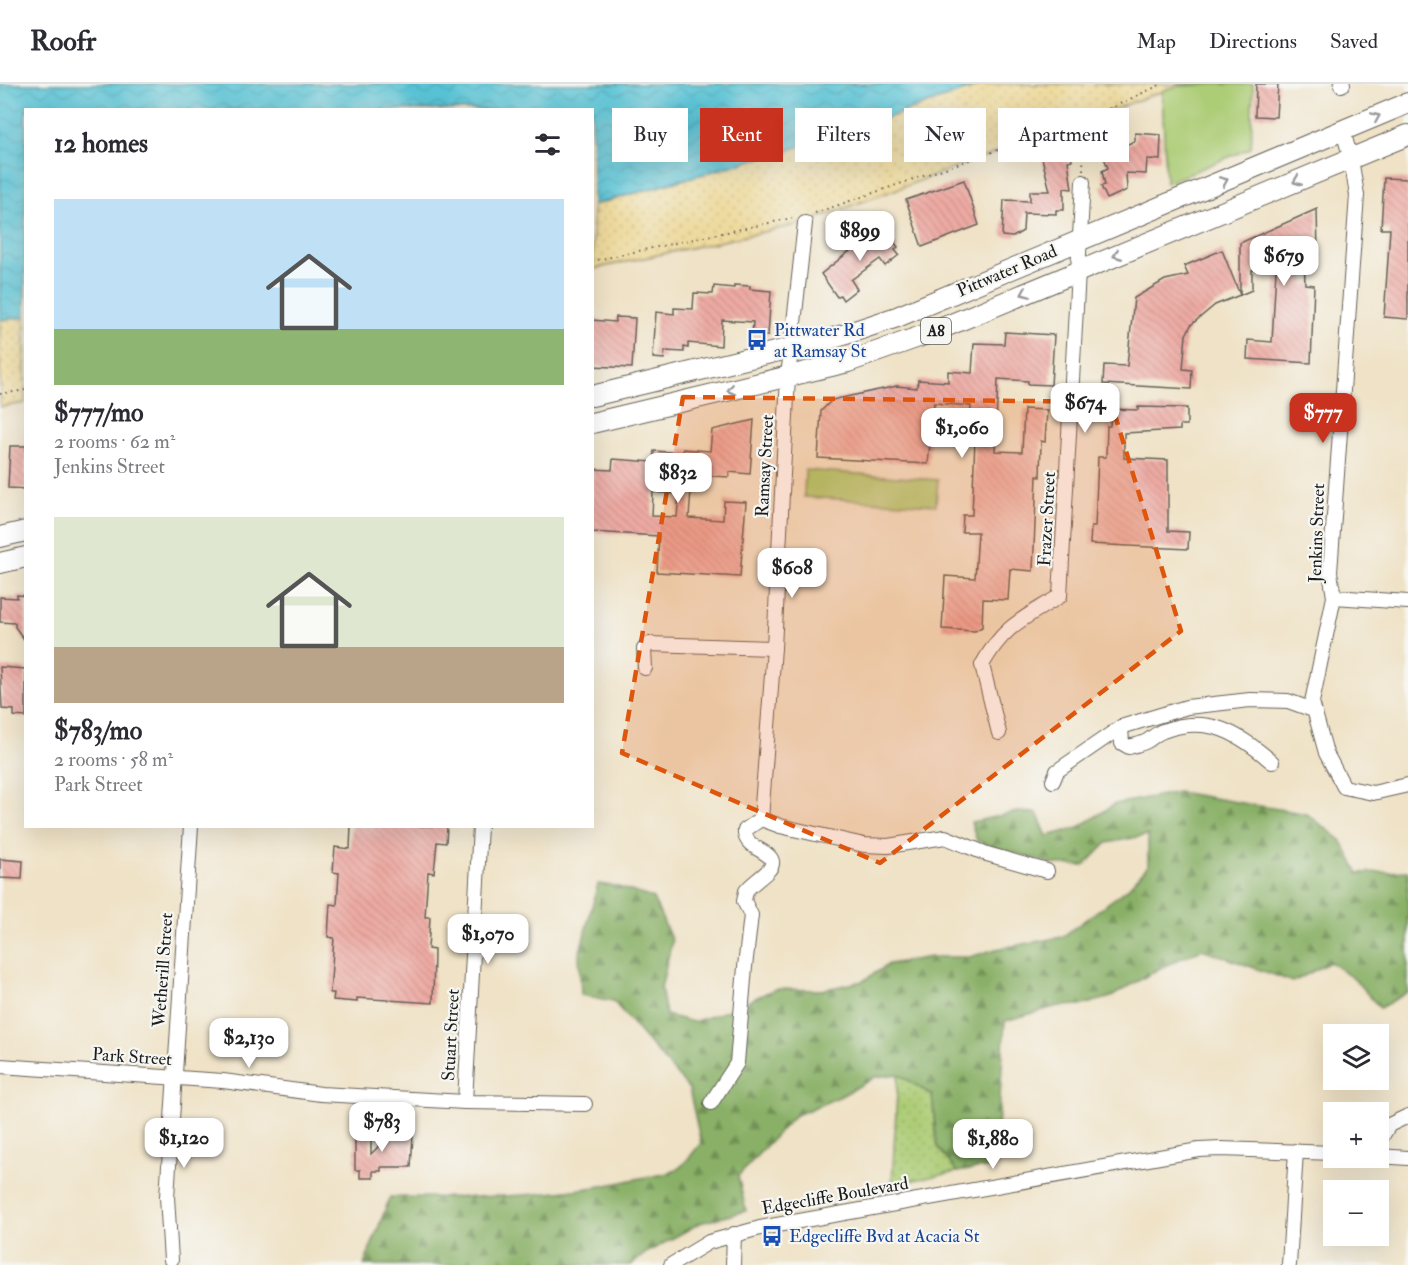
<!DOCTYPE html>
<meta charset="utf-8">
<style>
:root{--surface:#fff;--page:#f7f7f7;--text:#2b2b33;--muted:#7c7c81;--line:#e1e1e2;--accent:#c8321e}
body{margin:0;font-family:"IM FELL Double Pica",serif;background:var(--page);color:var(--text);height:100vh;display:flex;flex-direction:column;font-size:22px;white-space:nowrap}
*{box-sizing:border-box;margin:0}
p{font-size:20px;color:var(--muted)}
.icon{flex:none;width:33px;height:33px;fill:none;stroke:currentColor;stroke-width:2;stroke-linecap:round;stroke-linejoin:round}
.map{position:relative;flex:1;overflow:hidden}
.drawer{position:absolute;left:24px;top:24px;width:570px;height:720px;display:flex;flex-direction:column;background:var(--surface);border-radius:0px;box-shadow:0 6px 24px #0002}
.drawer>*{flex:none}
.banner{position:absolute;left:612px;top:24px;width:570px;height:54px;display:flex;gap:12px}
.buttons{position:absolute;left:1323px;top:940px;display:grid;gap:12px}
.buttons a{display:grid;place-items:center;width:66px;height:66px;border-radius:0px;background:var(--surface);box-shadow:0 6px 24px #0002;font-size:30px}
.price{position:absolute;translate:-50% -51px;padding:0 14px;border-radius:12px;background:#fff;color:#222;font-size:20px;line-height:39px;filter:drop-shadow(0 2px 3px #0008)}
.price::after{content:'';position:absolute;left:50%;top:36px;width:18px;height:14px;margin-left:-9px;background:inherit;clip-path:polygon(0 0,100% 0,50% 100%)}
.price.selected{background:var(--accent);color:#fff}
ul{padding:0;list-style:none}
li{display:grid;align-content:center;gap:12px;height:318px;padding:0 30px}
li span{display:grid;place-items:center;height:186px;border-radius:0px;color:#555}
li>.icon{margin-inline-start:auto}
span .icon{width:108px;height:108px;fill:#fffc;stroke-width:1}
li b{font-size:26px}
h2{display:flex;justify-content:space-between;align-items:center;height:72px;padding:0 30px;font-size:26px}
.pill{padding:0 21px;border-radius:0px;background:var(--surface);box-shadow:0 6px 24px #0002;font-size:21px;line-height:54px}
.pill.selected{background:var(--accent);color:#fff}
header{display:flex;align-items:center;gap:36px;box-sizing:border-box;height:84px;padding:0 30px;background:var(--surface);border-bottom:2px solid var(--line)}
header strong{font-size:28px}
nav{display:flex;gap:33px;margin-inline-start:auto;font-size:21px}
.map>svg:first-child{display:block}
.grass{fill:url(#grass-dots);stroke:#647448;stroke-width:1.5}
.forest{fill:url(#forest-firs);stroke:#526641;stroke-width:1.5}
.sand{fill:url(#sand-dots);stroke:#857b5d;stroke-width:1.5}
.green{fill:#accc74;stroke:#647448;stroke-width:1.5}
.water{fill:url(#water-waves);stroke:#3a7078;stroke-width:1.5}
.building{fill:url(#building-back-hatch);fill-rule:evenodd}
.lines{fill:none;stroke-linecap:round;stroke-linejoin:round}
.minor-casing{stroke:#666158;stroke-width:16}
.highway-casing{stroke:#666158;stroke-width:22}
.path{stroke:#666158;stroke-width:2;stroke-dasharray:1.5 4.5;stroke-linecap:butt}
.minor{stroke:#fff;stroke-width:14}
.highway{stroke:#fff;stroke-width:20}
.oneway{stroke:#999}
.marked{fill:#de560d;fill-opacity:0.2;stroke:#de560d;stroke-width:4.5;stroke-dasharray:12 8;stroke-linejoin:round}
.labels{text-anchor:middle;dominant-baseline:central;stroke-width:4.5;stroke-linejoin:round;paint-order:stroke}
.shield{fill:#f6f6f2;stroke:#5d5d5c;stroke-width:1.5}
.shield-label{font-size:16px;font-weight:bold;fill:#1c1c1c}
.street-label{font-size:18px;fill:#1c1c1c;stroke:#f6f6f2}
.transit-label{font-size:18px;fill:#164399;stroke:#f6f6f2;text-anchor:start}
</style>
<header>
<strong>Roofr</strong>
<nav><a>Map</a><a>Directions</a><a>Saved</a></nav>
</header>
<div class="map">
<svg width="1408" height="1181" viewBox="0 0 1408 1181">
<defs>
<pattern id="grass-dots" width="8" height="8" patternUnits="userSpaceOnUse" patternTransform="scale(1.5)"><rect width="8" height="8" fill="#accc74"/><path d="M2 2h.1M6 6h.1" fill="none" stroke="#93af64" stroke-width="1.8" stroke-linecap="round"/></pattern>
<pattern id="forest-firs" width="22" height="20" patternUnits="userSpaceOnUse" patternTransform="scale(1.5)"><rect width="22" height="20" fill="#89b066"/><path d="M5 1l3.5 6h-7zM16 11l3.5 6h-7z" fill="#6f8e53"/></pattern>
<pattern id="sand-dots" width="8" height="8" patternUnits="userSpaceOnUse" patternTransform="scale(1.5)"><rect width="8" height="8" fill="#eeda9e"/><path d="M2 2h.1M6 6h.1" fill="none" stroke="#ccba88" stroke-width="1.8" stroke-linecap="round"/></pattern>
<pattern id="water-waves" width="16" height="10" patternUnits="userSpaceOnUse" patternTransform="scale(1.5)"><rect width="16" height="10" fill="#59c3d5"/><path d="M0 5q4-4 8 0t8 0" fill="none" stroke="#4da7b6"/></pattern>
<pattern id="building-back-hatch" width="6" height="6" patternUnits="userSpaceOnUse" patternTransform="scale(1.5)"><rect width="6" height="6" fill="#edaaa3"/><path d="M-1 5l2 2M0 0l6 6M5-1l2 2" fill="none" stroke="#cb928c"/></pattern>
</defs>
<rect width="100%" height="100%" fill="#f6f6f2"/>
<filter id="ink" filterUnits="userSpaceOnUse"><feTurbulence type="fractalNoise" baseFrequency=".0167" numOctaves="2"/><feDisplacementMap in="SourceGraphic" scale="12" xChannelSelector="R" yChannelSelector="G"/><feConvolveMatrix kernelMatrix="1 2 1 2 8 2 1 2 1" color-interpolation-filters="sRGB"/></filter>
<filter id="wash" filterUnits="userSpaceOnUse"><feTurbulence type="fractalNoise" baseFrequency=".008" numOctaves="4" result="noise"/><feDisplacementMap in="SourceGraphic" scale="24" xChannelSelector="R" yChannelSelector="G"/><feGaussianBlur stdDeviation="1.35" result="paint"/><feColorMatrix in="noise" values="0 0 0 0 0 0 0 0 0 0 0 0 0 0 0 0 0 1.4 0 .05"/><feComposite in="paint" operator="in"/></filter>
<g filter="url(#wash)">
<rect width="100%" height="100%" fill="#efe2c6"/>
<!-- grass -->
<polygon class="grass" points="898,990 932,1011 937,1062 957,1088 892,1100"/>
<!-- forest -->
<path class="forest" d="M1178 708 1307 730 1341 756 1359 789 1408 787V908L1380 924 1355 896 1330 878 1293 898 1202 865 1160 884 1111 913 1083 921 1058 922 1005 937 998 1044 997 1082 957 1088 937 1062 932 1011 898 990 875 993 841 1012 794 1032 738 1092 746 1127 700 1139 646 1169 631 1181H364L390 1113C472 1114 555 1114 636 1095 648 1092 665 1092 676 1086 685 1081 694 1067 701 1059L689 1005 613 917 581 911 579 871 598 800 615 802 653 814 672 857 661 904 666 931 693 938 729 926 775 905 822 906 863 897 889 880 931 873H970L996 865 1062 853 1127 805 1148 782V751L1107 759 1084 782 1051 780 977 757 971 738 1017 728 1037 729 1047 752 1078 744 1115 720Z"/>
<!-- sand -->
<g class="sand">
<polygon points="984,0 1214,0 1177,2 805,139 593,185 593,121 830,54"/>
<polygon points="25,233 25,319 0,323 0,236"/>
</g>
<!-- green -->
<g class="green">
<polygon points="1214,0 1253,0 1251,64 1166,99 1162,7 1177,2"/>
<polygon points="805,386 938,396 936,421 804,413"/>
</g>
<!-- water -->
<polygon class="water" points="0,0 984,0 830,54 593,121 592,26 26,26 25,233 0,236"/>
<g id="blocks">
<!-- building -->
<g class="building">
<polygon points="1256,0 1278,0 1276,33 1255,32"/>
<polygon points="1135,49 1161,51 1160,76 1147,75 1146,90 1126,89 1127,106 1107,115 1101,102 1105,101 1102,87 1108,84 1103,71 1105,70 1105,66 1115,62 1116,65 1135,57"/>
<polygon points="1070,63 1072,76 1068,77 1072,105 1064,104 1064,126 1056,126 1056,130 1024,129 1023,147 1013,153 1002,152 1004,116 1030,117 1030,107 1050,107 1041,70"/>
<polygon points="1384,94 1408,95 1408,235 1384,233 1390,145 1381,145"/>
<polygon points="964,96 979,141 922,163 906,116"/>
<polygon points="1317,125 1318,171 1304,171 1305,200 1314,201 1311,279 1247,275 1248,256 1272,258 1276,185 1252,186 1252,206 1240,211 1240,159"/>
<polygon points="880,143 884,145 898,163 895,166 899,171 885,182 880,175 851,196 857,205 843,216 840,211 837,213 821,190"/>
<polygon points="1222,166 1240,211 1215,221 1191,241 1186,251 1183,285 1192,286 1191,305 1103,300 1104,281 1127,282 1134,214 1165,196 1188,191 1184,182"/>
<polygon points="734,201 750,202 750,205 771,207 768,252 752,251 753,238 722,236 721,262 688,259 688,264 684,263 684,268 665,267 664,275 653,274 656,228 674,230 674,224 693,225 694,209 713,210 714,202 734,204"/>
<polygon points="616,233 635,234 632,284 592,282 592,236 615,238"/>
<polygon points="1005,248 1054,251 1051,301 1028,300 1028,297 998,295 995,367 1022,368 1024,325 1047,326 1045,358 1041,357 1040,393 1037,392 1033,487 1010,485 1008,516 983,515 982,543 975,547 942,545 945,492 975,494 978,448 962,448 963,431 972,431 975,354 969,353 971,322 934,319 928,380 818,374 821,327 832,316 897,302 917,304 918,296 948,298 948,287 972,289 974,259 1004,260"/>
<polygon points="1138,323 1187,324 1187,341 1180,341 1180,346 1124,349 1124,374 1168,376 1168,447 1189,448 1188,465 1090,460 1091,443 1095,443 1098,373 1106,373 1107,342 1110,342 1111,325 1138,326"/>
<path d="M754 336 750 390 729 388V393L692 391 689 434 723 436 724 417 746 418 740 493 657 488 659 452 592 448V385L612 386 613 375 653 378 654 367 683 369V365L710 367 712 346ZM653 408 679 410 677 433 652 432Z"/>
<polygon points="10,362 26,362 26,405 8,404"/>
<polygon points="17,511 26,512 26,558 15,543 15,539 0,538 0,513 17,514"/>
<polygon points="0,583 26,585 26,633 14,632 14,626 2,625"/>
<polygon points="351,742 447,742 446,759 437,758 434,789 428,788 425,833 430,833 428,865 434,866 433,919 357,914 357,918 333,916 334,909 330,909 334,854 328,853 330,820 337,821 339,789 333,788 335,763 350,765"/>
<polygon points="0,775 23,777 22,795 0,794"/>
<polygon points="400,1048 402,1051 413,1051 411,1083 381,1083 381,1087 373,1087 373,1094 360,1094 360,1086 355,1086 355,1049 371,1049 371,1070 392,1049"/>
</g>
</g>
</g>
<g filter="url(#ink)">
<use href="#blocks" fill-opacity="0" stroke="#666158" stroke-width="1.5"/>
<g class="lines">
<defs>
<g id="minor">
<polyline points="1341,1 1343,0"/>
<polyline points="1343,47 1351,75 1357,111 1330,488 1334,513 1312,618 1326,669 1344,703 1373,709 1408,701"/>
<polyline points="1334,513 1408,518"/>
<polyline points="645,584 644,565 649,560 774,564"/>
<path d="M1121 643 1122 659 1129 663C1135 661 1142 660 1147 657 1152 654 1157 649 1163 647 1207 630 1239 649 1272 678"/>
<path d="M999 649 982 581C1004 541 1023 535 1060 512L1083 98"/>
<polyline points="1053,697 1057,687 1121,643 1187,623 1250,616 1288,617 1313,626"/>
<polyline points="761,735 774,564 788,293 805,139"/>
<polyline points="761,735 780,742 864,761 888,762 945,753 987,770 1047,787"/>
<polyline points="0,982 223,997 321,1010 465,1018 585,1020"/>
<polyline points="465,1018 480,742"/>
<path d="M711 1019 737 979 745 883 751 831 744 817 746 807C751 799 771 788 772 780 774 766 743 766 745 746L761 735"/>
<polyline points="1378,1059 1389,1041 1408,1032"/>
<polyline points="1378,1072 1408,1074"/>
<polyline points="171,1176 167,1113 191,742"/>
<polyline points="671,1181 709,1158 760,1144 1199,1066 1221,1065 1334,1069"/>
<polyline points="733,1181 734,1150"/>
<polyline points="1289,1181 1296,1067"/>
</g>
<g id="highway">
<polyline points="592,312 837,253 897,233 1408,19"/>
<polyline points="592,339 848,278 930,249 1408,51"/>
<polyline points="0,453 26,447"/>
<polyline points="0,479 26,473"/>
</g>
</defs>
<!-- minor casing -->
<use href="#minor" class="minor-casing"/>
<!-- highway casing -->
<use href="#highway" class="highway-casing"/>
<!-- path -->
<g class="path">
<polyline points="1083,86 1085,36"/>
<polyline points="815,129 1085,36 1162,0"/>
<polyline points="592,177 792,134"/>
<polyline points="0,310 26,306"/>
</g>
<!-- minor -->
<use href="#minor" class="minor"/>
<!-- highway -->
<use href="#highway" class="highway"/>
</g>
<!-- one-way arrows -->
<defs><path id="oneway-chevron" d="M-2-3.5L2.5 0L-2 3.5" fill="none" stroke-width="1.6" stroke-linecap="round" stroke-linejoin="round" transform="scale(1.5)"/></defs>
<g class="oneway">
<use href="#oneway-chevron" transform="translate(1376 33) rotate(-23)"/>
<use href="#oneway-chevron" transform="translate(1224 97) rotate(-23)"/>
<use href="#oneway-chevron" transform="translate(1297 97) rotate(158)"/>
<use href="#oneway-chevron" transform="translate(1117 171) rotate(158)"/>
<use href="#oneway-chevron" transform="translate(1025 209) rotate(157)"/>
<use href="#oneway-chevron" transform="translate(731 306) rotate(167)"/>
</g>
</g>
<!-- marked area -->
<path class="marked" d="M683 313 1111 318 1181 547 880 779 622 669Z"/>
<!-- icons -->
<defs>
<symbol id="bus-bare" viewBox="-9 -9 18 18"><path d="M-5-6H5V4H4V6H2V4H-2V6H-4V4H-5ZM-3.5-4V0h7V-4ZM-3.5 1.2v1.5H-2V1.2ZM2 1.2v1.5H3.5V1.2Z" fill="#1a4fb4" stroke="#f6f6f2" stroke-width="2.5" paint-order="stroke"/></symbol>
</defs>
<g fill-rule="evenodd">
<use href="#bus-bare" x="742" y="241" width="30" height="30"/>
<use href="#bus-bare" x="757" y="1137" width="30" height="30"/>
</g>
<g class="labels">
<!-- shield labels -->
<rect class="shield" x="921" y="234" width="30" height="26" rx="4.5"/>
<g class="shield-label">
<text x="936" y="247">A8</text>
</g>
<!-- street labels -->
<g class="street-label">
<text transform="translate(1007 187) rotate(-23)">Pittwater Road</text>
<text transform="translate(765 382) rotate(-87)">Ramsay Street</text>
<text transform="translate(1047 435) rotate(-87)">Frazer Street</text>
<text transform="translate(1317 449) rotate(-88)">Jenkins Street</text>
<text transform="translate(163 886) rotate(-86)">Wetherill Street</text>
<text transform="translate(451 951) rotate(-87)">Stuart Street</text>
<text transform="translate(132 973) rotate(4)">Park Street</text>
<text transform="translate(835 1112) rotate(-10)">Edgecliffe Boulevard</text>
</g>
<!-- transit labels -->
<g class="transit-label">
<text x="774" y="246">Pittwater Rd<tspan x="774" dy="21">at Ramsay St</tspan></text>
<text x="789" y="1152">Edgecliffe Bvd at Acacia St</text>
</g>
</g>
</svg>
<div class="buttons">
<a><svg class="icon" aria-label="layers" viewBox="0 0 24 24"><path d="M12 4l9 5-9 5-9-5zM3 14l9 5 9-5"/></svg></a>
<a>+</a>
<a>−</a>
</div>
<b class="price" style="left:860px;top:178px">$899</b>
<b class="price" style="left:1284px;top:203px">$679</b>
<b class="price" style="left:1085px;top:350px">$674</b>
<b class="price selected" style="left:1323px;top:360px">$777</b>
<b class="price" style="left:962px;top:375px">$1,060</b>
<b class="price" style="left:678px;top:420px">$832</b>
<b class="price" style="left:792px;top:515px">$608</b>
<b class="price" style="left:488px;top:881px">$1,070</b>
<b class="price" style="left:249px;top:985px">$2,130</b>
<b class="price" style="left:382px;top:1069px">$783</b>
<b class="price" style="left:184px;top:1085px">$1,120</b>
<b class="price" style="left:993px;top:1086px">$1,880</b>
<div class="banner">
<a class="pill">Buy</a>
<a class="pill selected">Rent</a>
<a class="pill">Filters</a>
<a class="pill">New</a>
<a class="pill">Apartment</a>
</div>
<section class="drawer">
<h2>12 homes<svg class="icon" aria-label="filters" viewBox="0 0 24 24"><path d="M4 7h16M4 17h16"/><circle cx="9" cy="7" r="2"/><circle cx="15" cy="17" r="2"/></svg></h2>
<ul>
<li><span style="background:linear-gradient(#bfe0f5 70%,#8fb573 0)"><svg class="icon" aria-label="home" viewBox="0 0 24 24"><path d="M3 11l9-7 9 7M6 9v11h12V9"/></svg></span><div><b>$777/mo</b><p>2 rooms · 62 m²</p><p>Jenkins Street</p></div></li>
<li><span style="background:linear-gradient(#dfe7d0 70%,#b9a48a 0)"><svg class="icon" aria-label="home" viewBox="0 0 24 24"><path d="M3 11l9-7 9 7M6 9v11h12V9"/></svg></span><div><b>$783/mo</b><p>2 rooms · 58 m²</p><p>Park Street</p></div></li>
</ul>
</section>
</div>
